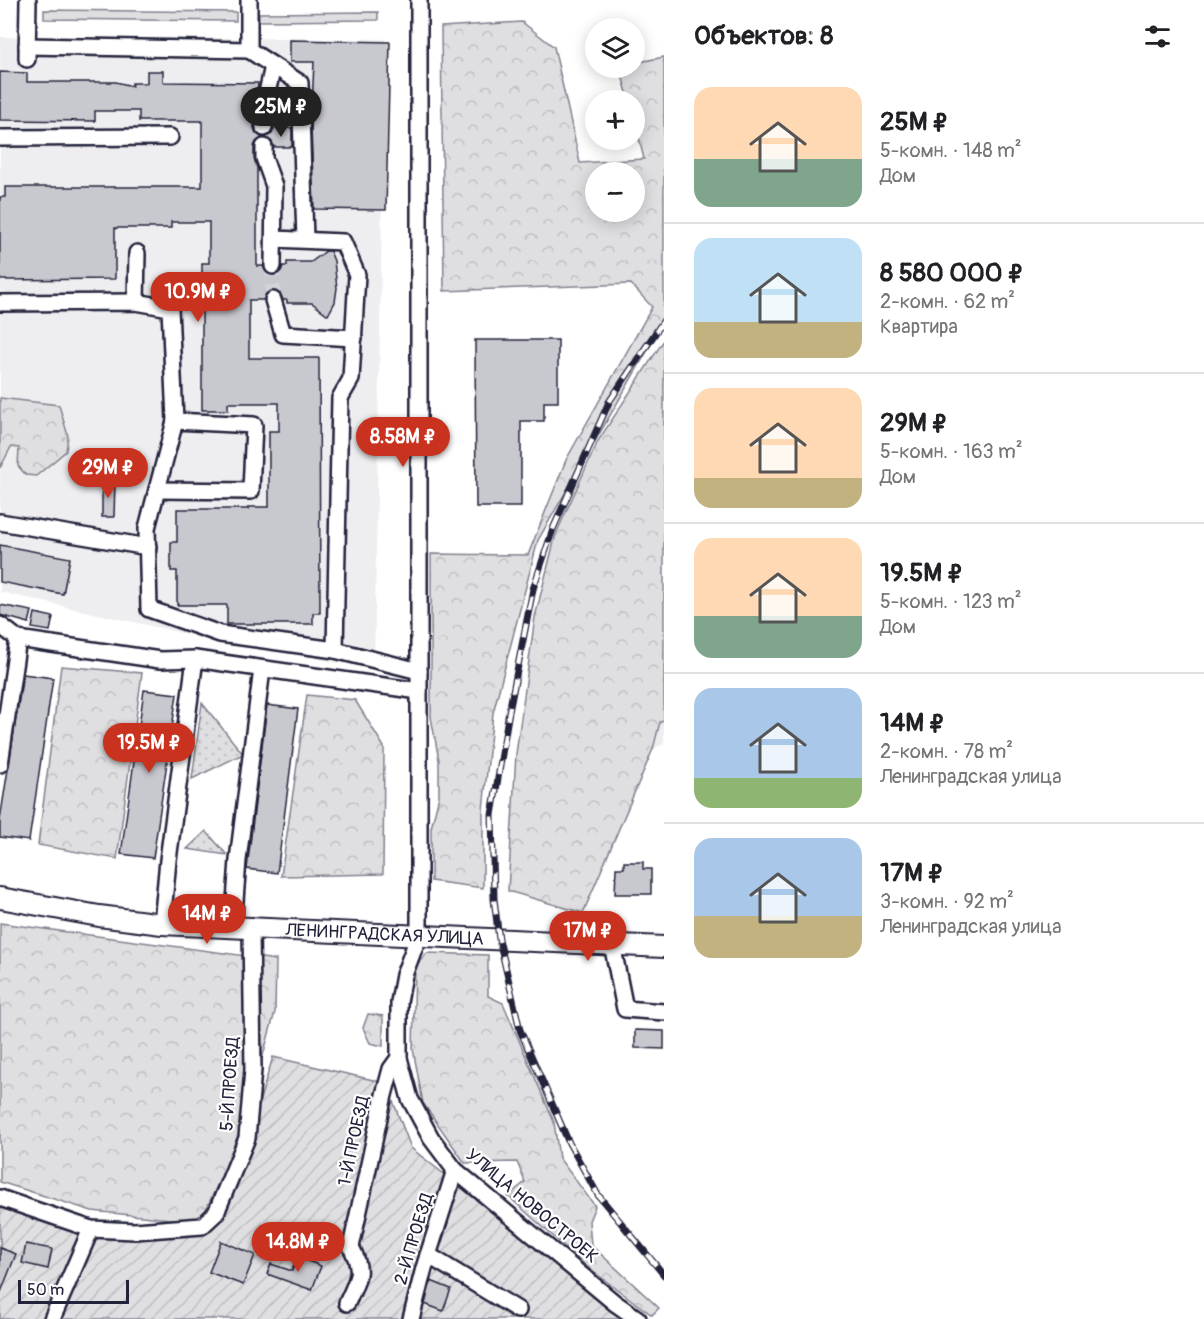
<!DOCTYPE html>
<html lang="ru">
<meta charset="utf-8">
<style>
:root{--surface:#fff;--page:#f2f2f2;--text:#202124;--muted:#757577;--line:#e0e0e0;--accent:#c8321e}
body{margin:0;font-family:Pangolin,sans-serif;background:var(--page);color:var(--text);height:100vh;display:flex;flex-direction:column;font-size:22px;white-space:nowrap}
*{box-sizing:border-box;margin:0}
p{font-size:20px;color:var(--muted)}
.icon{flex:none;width:33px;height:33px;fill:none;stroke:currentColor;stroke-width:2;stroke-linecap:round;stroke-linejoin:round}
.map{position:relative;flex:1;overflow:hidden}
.panel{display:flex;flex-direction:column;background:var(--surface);width:540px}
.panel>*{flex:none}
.fabs{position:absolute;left:585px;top:18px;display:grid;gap:12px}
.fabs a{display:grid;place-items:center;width:60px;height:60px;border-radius:50%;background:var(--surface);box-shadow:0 3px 15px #0003;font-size:30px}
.scale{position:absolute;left:18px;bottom:15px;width:111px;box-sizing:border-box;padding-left:6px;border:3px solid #22223b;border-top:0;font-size:16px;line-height:21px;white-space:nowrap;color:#22223b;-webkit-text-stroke:4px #fff;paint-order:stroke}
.price{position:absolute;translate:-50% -51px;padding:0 14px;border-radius:21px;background:var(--accent);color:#fff;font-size:20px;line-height:39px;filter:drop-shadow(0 2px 3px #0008)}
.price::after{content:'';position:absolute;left:50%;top:36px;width:18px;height:14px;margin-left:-9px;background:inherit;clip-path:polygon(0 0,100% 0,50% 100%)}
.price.current{background:#222;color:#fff}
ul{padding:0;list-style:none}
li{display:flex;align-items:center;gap:18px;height:150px;padding:0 30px}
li+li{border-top:2px solid var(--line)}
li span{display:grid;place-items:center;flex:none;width:168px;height:120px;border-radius:18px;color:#555}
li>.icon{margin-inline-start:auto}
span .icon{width:72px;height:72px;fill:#fffc;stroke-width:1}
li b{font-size:26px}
h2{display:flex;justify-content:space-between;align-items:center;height:72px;padding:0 30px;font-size:26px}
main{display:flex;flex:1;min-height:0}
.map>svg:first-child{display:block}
.built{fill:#eeeef1}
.grass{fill:#dfdfe2;stroke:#80808e;stroke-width:1.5}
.forest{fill:url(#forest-crowns);stroke:#80808e;stroke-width:1.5;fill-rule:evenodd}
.park{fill:url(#park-dots);stroke:#80808e;stroke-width:1.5}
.garden{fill:url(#garden-furrows);stroke:#80808e;stroke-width:1.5}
.building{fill:#c8c8cf;stroke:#22223b;stroke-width:1.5}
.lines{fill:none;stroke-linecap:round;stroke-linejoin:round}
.minor-tunnel{stroke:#d3d3d8;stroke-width:15;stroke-dasharray:15 8;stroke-linecap:butt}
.minor-casing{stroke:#22223b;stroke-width:20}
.major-casing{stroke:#22223b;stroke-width:24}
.minor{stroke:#fff;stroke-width:15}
.major{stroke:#fff;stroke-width:20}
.rail-casing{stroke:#22223b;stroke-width:7}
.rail{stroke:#fff;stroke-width:4.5;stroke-dasharray:14;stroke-linecap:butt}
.labels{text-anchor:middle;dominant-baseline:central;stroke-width:4.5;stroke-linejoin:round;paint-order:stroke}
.street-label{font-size:18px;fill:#22223b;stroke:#fff}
</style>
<main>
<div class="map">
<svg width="664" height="1319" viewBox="0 0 664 1319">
<defs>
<pattern id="forest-crowns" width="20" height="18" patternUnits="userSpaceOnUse" patternTransform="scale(1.5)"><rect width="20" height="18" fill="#dfdfe2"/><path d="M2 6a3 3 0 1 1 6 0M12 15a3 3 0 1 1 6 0" fill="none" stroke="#bfbfc3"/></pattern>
<pattern id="park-dots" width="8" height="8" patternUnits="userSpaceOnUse" patternTransform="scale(1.5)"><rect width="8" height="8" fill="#dfdfe2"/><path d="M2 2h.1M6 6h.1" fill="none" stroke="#bfbfc3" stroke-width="1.8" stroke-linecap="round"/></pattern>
<pattern id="garden-furrows" width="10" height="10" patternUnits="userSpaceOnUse" patternTransform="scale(1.5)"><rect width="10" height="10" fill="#dfdfe2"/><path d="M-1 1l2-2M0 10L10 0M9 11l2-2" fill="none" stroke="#bfbfc3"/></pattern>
</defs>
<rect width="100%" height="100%" fill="#fff"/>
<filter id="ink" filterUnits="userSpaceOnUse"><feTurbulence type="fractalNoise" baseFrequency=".0167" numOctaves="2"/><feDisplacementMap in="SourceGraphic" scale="12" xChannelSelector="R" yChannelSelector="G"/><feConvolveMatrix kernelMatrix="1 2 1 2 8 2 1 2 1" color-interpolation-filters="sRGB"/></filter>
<g filter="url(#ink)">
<!-- built -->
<g class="built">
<polygon points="0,37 385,39 374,669 213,640 0,592"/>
<polygon points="664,721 664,744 653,749 660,722"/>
</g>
<!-- grass -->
<g class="grass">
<polygon points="44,10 236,12 236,21 44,19"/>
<polygon points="378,12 378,20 259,21 259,13"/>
</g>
<!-- forest -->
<g class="forest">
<path d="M522 22 554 47 580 163 644 159 635 122 634 100H629L620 68H634L635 63 664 57V322L538 540 493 713 483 810V888L431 881V828L439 796V760L431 717V554L528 555 566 460 652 307 631 284 444 291 441 27ZM596 172H634V212H596Z"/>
<polygon points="664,340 664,721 660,722 653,749 583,913 508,891 516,754 535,617 556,534 598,441"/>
<polygon points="0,398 59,405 68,436 66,451 36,476 26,475 18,466 19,448 11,447 0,468"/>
<polygon points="61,666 142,673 117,859 38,845"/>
<polygon points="307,695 355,700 384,747 383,874 281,876"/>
<polygon points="0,923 276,960 275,1012 248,1110 230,1158 200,1222 92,1211 0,1182"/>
<polygon points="427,953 488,955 488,996 503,1003 554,1122 559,1158 595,1206 589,1221 591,1245 659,1308 652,1315 591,1270 508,1196 525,1182 517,1162 465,1163 423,1103 413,1049 415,967"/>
<polygon points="368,1014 383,1016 383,1046 370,1043 363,1028"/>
</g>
<!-- park -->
<g class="park">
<polygon points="202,703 243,754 192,779"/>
<polygon points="206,831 227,855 187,849"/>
</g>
<!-- garden -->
<g class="garden">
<polygon points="273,1057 386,1083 411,1148 627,1319 57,1319 98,1222 113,1227 210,1219 247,1142"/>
<polygon points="0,1189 88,1219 46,1319 0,1319"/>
</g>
<!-- building -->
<g class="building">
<polygon points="290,40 390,42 386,210 314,209 311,128 314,62 290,62"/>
<polygon points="147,71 163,71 163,82 258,83 254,128 256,133 263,138 256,142 254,147 254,158 257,168 257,266 263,266 268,274 273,276 281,271 283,266 287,266 287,262 311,262 326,251 330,251 334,261 337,288 335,302 328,315 312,303 287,303 287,300 283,300 280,293 275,290 266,293 264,300 249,300 249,358 319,358 320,613 313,613 313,624 227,624 227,605 177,605 177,571 171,571 171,542 177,542 177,509 248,509 248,507 269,507 269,431 279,431 279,403 228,403 228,410 202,410 202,263 209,263 209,222 171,222 171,228 115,228 115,279 0,280 0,197 5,197 5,187 202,187 202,121 139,121 139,111 95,111 95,121 0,120 0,72 27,73 27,82 116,82 132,86 132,83 147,83"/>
<polygon points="274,128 292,128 292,147 274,147 272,142 265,137 272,134"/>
<polygon points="475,340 558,340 558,402 544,402 544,421 521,421 521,507 476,507"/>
<polygon points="102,481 115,481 114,517 102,517"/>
<polygon points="0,545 70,558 63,594 0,582"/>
<polygon points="0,605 32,611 29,623 0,615"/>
<polygon points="35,613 53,617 50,631 32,628"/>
<polygon points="23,674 53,678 29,841 0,837 0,820"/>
<polygon points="144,690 177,694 153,858 121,854"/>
<polygon points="267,705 298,709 277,873 247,869"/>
<polygon points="624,862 643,862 643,869 651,869 651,894 615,894 616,868 624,868"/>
<polygon points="635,1030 664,1031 664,1049 635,1048"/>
<polygon points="221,1241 255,1255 243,1285 209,1272"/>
<polygon points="26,1244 52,1249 48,1269 22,1263"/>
<polygon points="0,1248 16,1254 1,1292 0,1292"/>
<polygon points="297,1257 321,1266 312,1290 267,1274 271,1264 292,1271"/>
<polygon points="431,1281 451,1289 443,1311 425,1304"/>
</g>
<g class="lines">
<!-- minor-tunnel -->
<polyline class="minor-tunnel" points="273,300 273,266"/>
<defs>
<g id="minor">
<polyline points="249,0 249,50 300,83 305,239"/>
<polyline points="419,0 419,935 404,975 399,1002 399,1058 410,1099 431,1138 455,1170 615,1303 638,1319"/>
<polyline points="27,46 249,50"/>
<polyline points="27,59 28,0"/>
<polyline points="264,128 265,102 273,66"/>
<polyline points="0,138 170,137"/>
<polyline points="264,147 264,158 274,186 273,266"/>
<polyline points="274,239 343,242 357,275 351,379 340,398 335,650"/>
<polyline points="273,300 283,334 354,338"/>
<polyline points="136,302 137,253"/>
<polyline points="0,303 136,302 170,308 175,421 147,528 149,609 220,634 335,650 419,671"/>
<polyline points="157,490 251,491 254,425 175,421"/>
<polyline points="0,522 148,547"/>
<polyline points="0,625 18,639 160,660 195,659 419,691"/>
<polyline points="0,764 18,639"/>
<polyline points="162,924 168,860 195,659"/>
<polyline points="233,928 238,860 262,669"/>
<polyline points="612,944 625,1009 664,1012"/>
<polyline points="0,1198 91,1229 135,1231 202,1226 216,1213 247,1138 253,1070 251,929"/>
<polyline points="428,1255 518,1310"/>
<path d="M347 1303C358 1279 364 1271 351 1247L384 1095 391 1069 399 1058"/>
<polyline points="52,1319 91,1229"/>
<polyline points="411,1319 424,1268 455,1170"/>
</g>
<g id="major">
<path id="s1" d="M0 898 99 916 162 924 664 947"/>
</g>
</defs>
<!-- minor casing -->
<use href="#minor" class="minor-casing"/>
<!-- major casing -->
<use href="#major" class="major-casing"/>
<!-- minor -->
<use href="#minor" class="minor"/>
<!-- major -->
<use href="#major" class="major"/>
<defs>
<polyline id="rail" points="664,320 609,402 553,529 533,589 508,717 492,815 494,899 499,939 520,1030 569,1143 598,1195 664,1275"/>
</defs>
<!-- rail casing -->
<use href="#rail" class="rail-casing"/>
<!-- rail -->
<use href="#rail" class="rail"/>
</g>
</g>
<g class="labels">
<!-- street labels -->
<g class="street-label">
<text stroke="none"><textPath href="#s1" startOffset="387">ЛЕНИНГРАДСКАЯ УЛИЦА</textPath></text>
<text transform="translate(230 1084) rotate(-86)">5-Й ПРОЕЗД</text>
<text transform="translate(354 1141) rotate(-78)">1-Й ПРОЕЗД</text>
<text transform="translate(532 1206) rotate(40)">УЛИЦА НОВОСТРОЕК</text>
<text transform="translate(414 1239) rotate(-73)">2-Й ПРОЕЗД</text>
</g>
</g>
</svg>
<div class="fabs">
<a><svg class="icon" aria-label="layers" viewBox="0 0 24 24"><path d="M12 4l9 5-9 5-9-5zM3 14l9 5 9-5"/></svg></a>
<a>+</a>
<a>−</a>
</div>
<div class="scale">50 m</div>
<b class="price current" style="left:281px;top:138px">25M ₽</b>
<b class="price" style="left:198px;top:323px">10.9M ₽</b>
<b class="price" style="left:403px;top:468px">8.58M ₽</b>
<b class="price" style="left:108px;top:499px">29M ₽</b>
<b class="price" style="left:149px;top:774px">19.5M ₽</b>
<b class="price" style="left:207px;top:945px">14M ₽</b>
<b class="price" style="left:588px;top:962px">17M ₽</b>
<b class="price" style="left:298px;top:1273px">14.8M ₽</b>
</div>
<section class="panel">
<h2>Объектов: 8<svg class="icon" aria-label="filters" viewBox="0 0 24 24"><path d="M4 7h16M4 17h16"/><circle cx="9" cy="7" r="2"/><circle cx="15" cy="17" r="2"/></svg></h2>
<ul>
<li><span style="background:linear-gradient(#ffd9b3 60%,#7fa58c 0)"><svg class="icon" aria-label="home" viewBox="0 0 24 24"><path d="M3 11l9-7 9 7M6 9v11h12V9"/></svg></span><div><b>25M ₽</b><p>5-комн. · 148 m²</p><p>Дом</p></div></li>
<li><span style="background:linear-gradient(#bfe0f5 70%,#c2b280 0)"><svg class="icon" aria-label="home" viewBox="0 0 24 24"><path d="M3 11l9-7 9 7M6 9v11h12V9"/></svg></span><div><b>8 580 000 ₽</b><p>2-комн. · 62 m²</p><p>Квартира</p></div></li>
<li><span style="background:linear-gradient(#ffd9b3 75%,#c2b280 0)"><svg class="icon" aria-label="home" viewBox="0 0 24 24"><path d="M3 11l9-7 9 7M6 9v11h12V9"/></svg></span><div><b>29M ₽</b><p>5-комн. · 163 m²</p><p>Дом</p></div></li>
<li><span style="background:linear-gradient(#ffd9b3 65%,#7fa58c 0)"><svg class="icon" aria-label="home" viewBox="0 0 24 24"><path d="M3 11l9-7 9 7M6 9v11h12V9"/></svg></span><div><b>19.5M ₽</b><p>5-комн. · 123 m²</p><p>Дом</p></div></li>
<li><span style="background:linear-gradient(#a9c7e8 75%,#8fb573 0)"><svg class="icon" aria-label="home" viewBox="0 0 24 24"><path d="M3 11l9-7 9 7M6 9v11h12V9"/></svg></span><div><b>14M ₽</b><p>2-комн. · 78 m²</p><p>Ленинградская улица</p></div></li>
<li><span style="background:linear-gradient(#a9c7e8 65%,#c2b280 0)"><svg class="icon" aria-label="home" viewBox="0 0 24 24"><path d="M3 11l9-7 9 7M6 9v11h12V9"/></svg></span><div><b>17M ₽</b><p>3-комн. · 92 m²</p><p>Ленинградская улица</p></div></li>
</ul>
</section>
</main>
